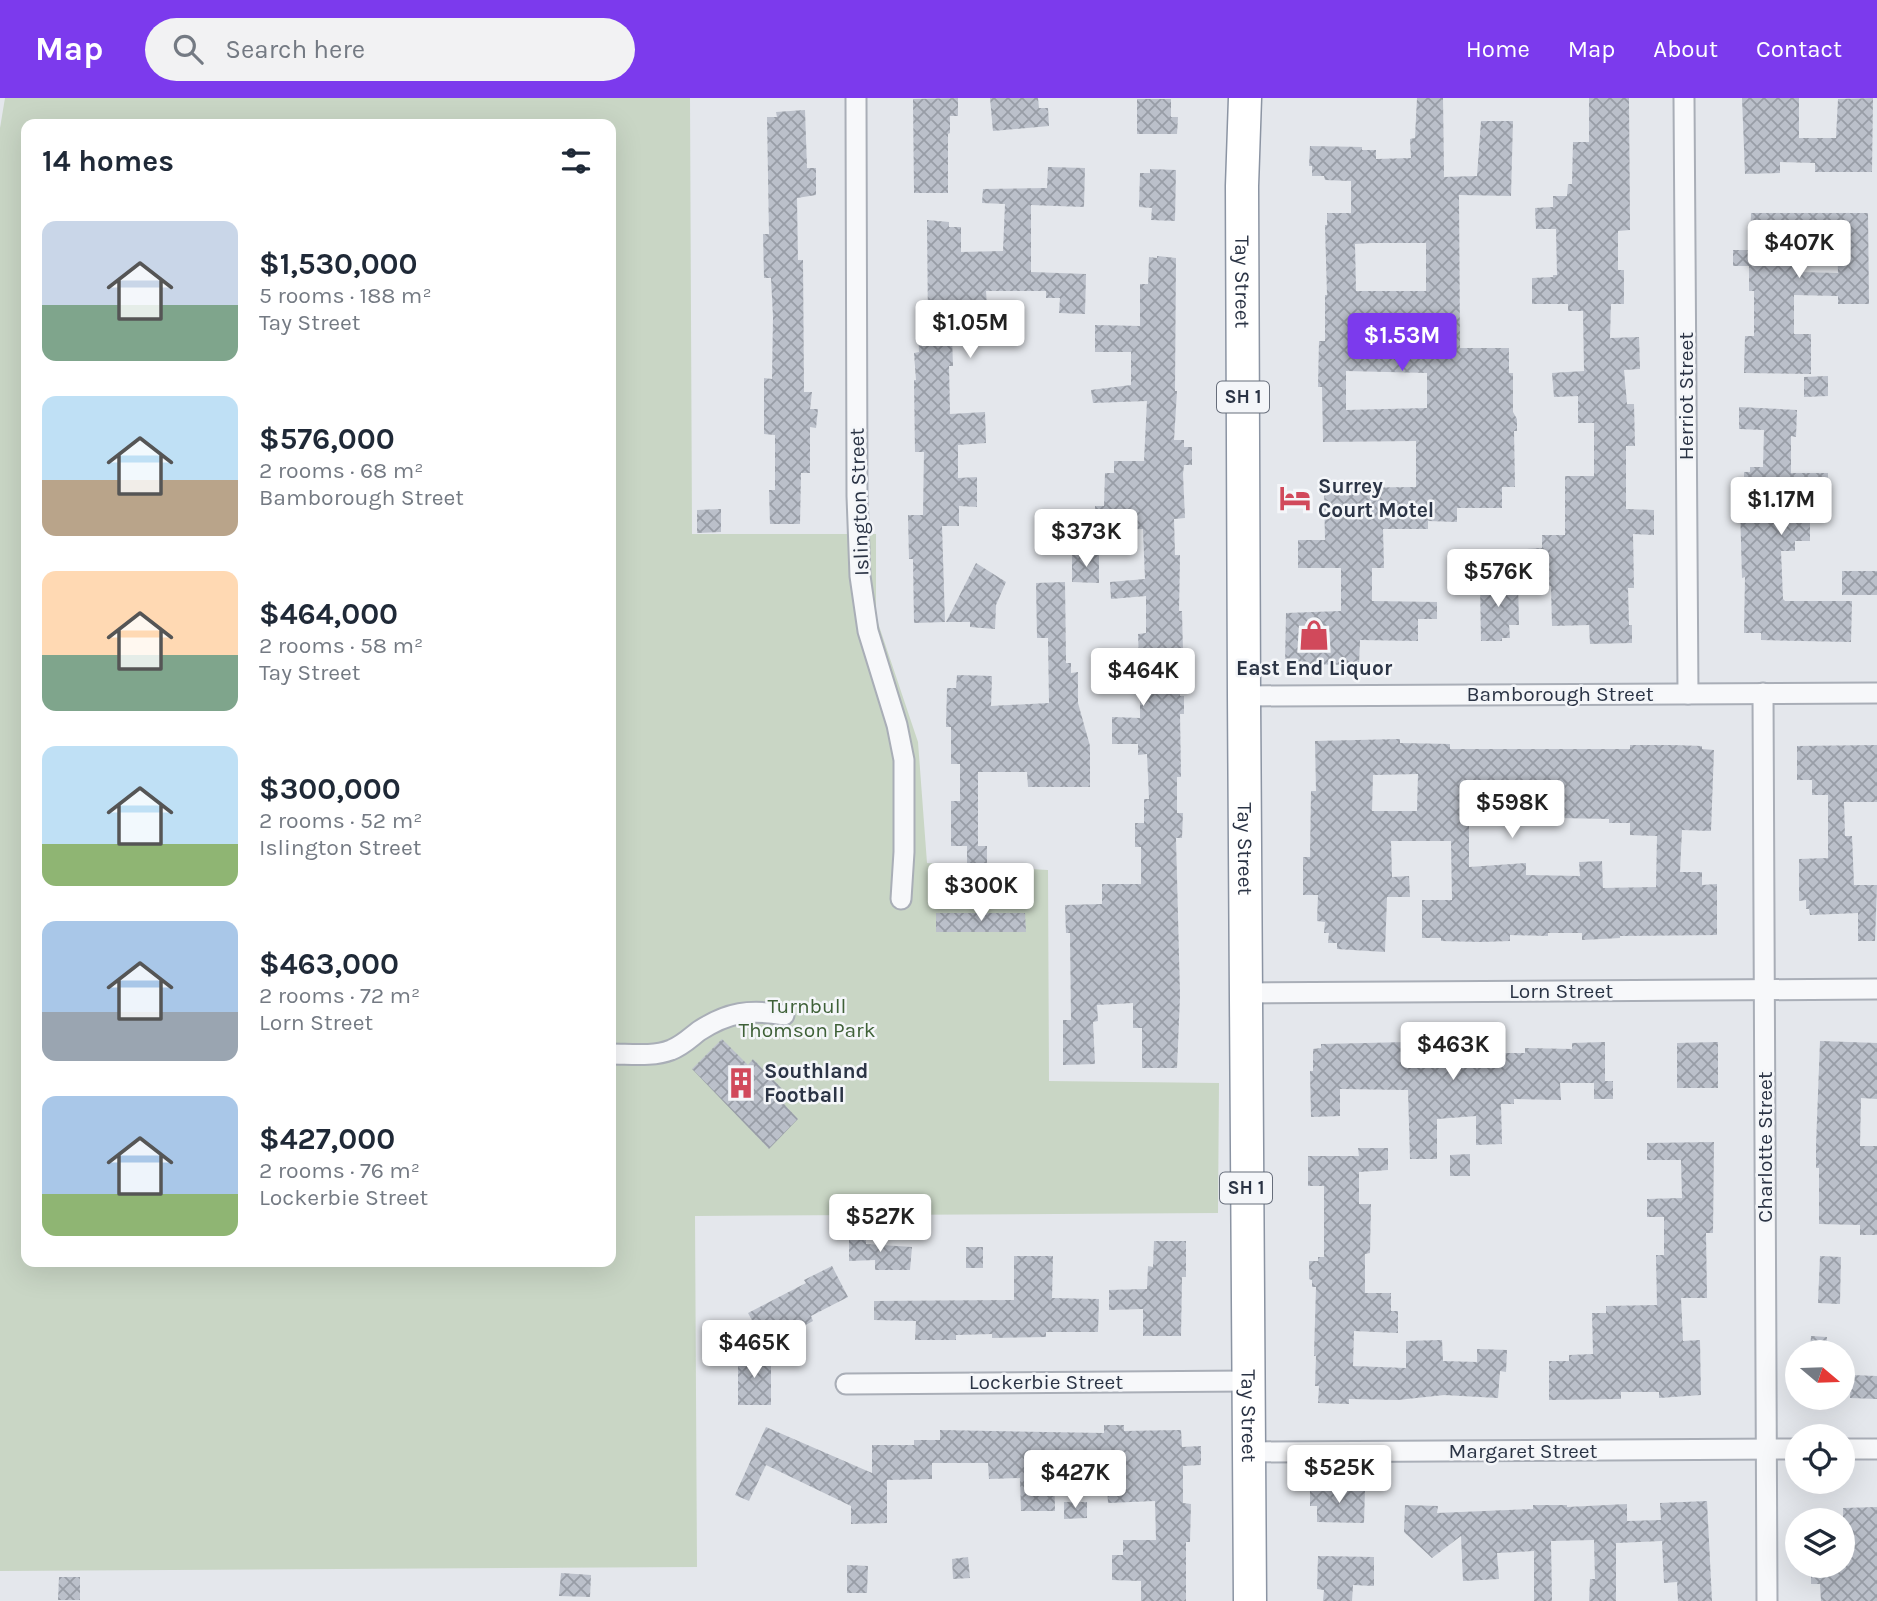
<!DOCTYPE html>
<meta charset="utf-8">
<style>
:root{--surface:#fff;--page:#f2f2f3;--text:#1f2937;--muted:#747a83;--accent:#7c3aed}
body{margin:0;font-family:Karla,sans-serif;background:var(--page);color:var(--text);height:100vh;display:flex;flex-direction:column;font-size:26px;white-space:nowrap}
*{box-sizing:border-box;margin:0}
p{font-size:23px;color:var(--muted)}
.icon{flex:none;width:38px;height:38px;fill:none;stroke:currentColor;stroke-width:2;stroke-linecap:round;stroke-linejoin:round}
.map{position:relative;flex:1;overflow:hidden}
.panel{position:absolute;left:21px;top:21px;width:595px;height:1148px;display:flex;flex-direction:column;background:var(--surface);border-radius:14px;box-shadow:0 7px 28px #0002}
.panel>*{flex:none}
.needle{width:46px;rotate:109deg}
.controls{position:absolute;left:1785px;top:1242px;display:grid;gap:14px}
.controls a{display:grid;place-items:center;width:70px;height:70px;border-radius:50%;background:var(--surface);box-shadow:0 7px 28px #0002;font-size:35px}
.price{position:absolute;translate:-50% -60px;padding:0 16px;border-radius:7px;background:#fff;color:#222;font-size:23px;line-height:46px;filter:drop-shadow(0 2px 4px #0008)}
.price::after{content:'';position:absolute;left:50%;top:42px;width:21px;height:16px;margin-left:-10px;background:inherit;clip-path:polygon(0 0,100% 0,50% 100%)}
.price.active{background:var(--accent);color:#fff}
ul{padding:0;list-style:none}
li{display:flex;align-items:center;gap:21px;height:175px;padding:0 21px}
li span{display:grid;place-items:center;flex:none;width:196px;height:140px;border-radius:14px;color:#555}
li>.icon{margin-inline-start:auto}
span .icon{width:84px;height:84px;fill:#fffc;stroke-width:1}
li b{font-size:30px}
h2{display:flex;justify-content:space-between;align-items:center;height:84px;padding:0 21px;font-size:30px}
header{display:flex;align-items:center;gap:42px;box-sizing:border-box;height:98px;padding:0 35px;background:var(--accent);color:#fff}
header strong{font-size:33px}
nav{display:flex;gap:38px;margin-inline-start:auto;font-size:24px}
.search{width:490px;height:63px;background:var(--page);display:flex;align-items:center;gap:18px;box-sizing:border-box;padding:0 24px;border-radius:38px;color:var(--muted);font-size:26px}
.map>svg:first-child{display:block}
.green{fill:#c9d6c5;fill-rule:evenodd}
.building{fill:url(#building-cross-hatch);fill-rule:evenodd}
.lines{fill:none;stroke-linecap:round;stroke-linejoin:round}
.minor-casing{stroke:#a9aeb7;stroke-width:23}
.trunk-casing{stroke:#8b94a3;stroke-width:35}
.minor{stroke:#f7f8fa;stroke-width:19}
.trunk{stroke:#fff;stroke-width:32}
.labels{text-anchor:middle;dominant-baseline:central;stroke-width:5;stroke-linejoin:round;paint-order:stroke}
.shield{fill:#f4f6f9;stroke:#676e7b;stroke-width:2}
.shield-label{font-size:19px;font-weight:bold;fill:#2b3445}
.street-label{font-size:21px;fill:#2b3445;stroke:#f4f6f9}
.poi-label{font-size:21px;font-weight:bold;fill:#2b3445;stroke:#f4f6f9;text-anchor:start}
.park-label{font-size:21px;fill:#3f6138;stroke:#f4f6f9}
</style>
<header>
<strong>Map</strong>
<div class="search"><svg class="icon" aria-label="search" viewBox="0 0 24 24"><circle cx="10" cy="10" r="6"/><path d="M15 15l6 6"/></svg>Search here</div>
<nav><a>Home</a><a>Map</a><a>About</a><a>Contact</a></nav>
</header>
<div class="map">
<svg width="1877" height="1503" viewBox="0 0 1877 1503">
<defs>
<pattern id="building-cross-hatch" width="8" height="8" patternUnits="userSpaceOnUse" patternTransform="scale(1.75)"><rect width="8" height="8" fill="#bbc0ca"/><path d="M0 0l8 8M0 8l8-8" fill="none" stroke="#989da6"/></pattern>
</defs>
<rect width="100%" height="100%" fill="#e4e7ec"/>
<!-- green -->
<path class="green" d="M5 0H690L692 436H876V519L918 644 927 765 1048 772 1049 983 1219 985 1218 1115 695 1118 697 1469 0 1473V30ZM26 26H611V1164H26Z"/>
<!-- building -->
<g class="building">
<polygon points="958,0 958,18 950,18 950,35 948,36 948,95 914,95 913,1"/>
<polygon points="990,0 1038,0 1039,10 1048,10 1049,28 993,33"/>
<path d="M1417 0H1443L1444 79 1477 78 1481 23H1513L1511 98 1459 97 1460 250H1509V275H1513V314L1517 321V333H1514L1515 389H1502V410H1457V424L1428 423V431H1383L1384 470H1372V503L1437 504V521H1418V543L1360 542 1359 567 1285 566 1286 515 1341 513V470H1298V442H1325L1324 390 1416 389V343L1323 344 1322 289H1318L1319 243H1325V197H1327L1325 127H1327V115H1351V83L1325 82 1324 78H1312V68H1309L1310 48 1362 49V52H1376V61L1411 60 1410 41 1415 40ZM1371 145H1426V193H1356L1355 146ZM1346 273 1427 275V310L1346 312Z"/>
<polygon points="1589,0 1629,0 1630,132 1618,133 1618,172 1624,172 1624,206 1611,206 1610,240 1639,239 1640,271 1624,272 1627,306 1634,306 1635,348 1626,348 1626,411 1654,412 1654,437 1633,436 1634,490 1628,490 1629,527 1632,527 1632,545 1590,546 1589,527 1552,528 1551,488 1527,488 1527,451 1542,450 1542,437 1565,437 1565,378 1594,378 1594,325 1578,325 1578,298 1554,299 1552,275 1584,273 1583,213 1568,213 1568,206 1532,206 1532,180 1553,179 1553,177 1557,177 1556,131 1536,131 1535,110 1553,109 1553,98 1567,98 1568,86 1572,86 1573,44 1589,44"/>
<polygon points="1742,0 1799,0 1799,40 1836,40 1838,1 1873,0 1872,74 1815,74 1815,65 1780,64 1780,75 1745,76"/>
<polygon points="1137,1 1171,1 1171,19 1178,19 1177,36 1137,36"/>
<polygon points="805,12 807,70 816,70 816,97 797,100 798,162 803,162 804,294 812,294 810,311 818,311 816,330 810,329 810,375 801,375 800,426 770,426 769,392 775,392 775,337 764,336 764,280 772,281 773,219 771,180 764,180 763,136 769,136 767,19 777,19 776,14"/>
<polygon points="1048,69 1085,70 1084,109 1031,107 1031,174 1086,176 1085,216 1059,215 1060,200 1046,200 1046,193 986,193 989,237 952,239 953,268 949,268 950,316 985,314 986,345 958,347 958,380 977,379 977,409 959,408 959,428 942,428 945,524 914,525 913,461 909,461 908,417 923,417 924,354 915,354 914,282 916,282 914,255 919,254 918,229 928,229 927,122 949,124 949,129 961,129 961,154 1003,153 1005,106 982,105 983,91 1047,90"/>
<polygon points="1150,71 1176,72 1175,123 1151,122 1152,110 1139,109 1140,75 1150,75"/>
<path d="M1751 115H1868L1869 206H1838V198L1794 197V236H1811V276L1744 275 1745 238H1754V193H1749V168H1733V152H1750ZM1799 137H1837L1838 175 1798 174Z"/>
<polygon points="1157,158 1176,160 1175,293 1177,293 1174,342 1184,342 1184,349 1192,349 1192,367 1184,367 1183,376 1185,420 1174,421 1175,457 1180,457 1179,513 1182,513 1183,554 1179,554 1180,598 1184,598 1184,616 1180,616 1181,679 1177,679 1177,715 1183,715 1182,740 1176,740 1180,898 1177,970 1142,970 1142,930 1133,930 1133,905 1097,907 1098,923 1093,924 1095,966 1063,967 1063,922 1071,922 1070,835 1066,835 1065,807 1102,806 1102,786 1141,786 1141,749 1135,749 1135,725 1144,725 1144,701 1149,701 1147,656 1138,657 1138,646 1112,646 1112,619 1140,620 1140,602 1146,602 1145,562 1139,562 1138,536 1146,535 1146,498 1111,501 1110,484 1145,481 1143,431 1096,433 1095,408 1104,408 1105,375 1114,375 1114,363 1144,363 1147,303 1093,305 1091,292 1131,287 1131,254 1095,254 1095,227 1140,228 1140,186 1148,186 1149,159 1157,160"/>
<polygon points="1828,278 1828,298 1804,299 1804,279"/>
<polygon points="1739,309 1797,312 1796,339 1791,338 1791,375 1828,375 1828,411 1820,411 1819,415 1810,414 1810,443 1795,443 1795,453 1781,453 1783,501 1785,503 1852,503 1851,544 1761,542 1761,535 1744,535 1745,479 1742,480 1740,407 1735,407 1735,381 1744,381 1744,374 1750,374 1750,369 1763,369 1764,332 1739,331"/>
<polygon points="721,411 721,434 697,435 697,412"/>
<polygon points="1072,457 1099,457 1099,485 1072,484"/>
<polygon points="976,465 1006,484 996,507 995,531 970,529 970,524 946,524"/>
<rect x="1842" y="473" width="35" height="24"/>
<polygon points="1480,482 1518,482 1519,527 1509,527 1510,540 1502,540 1502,543 1481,543"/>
<polygon points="1065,484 1066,565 1071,565 1071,575 1078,574 1078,605 1090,648 1090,689 1028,689 1027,674 978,674 978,748 987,748 987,766 967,766 967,748 951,748 951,703 960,703 960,666 951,666 951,629 946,629 947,590 956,590 957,577 992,578 991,608 1049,605 1048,540 1037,540 1036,485"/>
<path d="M1400 641V645L1450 646V651H1630V647H1672L1702 648V651L1714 652 1711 733 1682 732 1680 774H1702V787L1717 786V837L1620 838V840L1582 842V835H1548V838L1510 837V843L1481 844 1441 843V840H1422V802H1452L1451 743H1391L1392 779 1409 778 1410 799H1387L1385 854 1337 851V845H1328L1329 835H1324L1325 824 1317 823 1318 797H1303V759H1310L1311 693H1316L1315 643ZM1418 676 1417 713H1372L1373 677ZM1469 699H1511L1512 705H1559V720L1609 721V725H1630V737L1657 738 1656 789 1603 790 1602 763 1579 764 1580 778 1526 777V765L1469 769Z"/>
<polygon points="1877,647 1877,704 1844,704 1845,738 1852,738 1854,787 1877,787 1875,843 1858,843 1858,815 1810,817 1809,811 1806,811 1806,802 1799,803 1799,761 1828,760 1828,697 1812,697 1812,682 1797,682 1797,648"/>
<polygon points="936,815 1025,815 1026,834 936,834"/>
<polygon points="722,941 748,967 753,961 791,1000 784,1006 798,1021 769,1051 692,971"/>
<polygon points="1820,943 1877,945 1877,1001 1861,1000 1860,1048 1877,1048 1877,1137 1860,1137 1860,1127 1819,1126 1819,1070 1816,1070 1816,1048"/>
<polygon points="1409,944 1409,950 1463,950 1463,955 1525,955 1525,950 1572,951 1572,945 1605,944 1605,983 1613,983 1613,1001 1594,1001 1594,985 1560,985 1561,1002 1514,1001 1514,1006 1501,1006 1502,1046 1476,1047 1476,1018 1437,1021 1437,1061 1410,1061 1408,992 1340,991 1340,1018 1311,1019 1310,973 1313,973 1313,951 1321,950 1321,946"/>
<polygon points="1718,944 1718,990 1677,990 1677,945"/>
<polygon points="1714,1044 1713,1135 1706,1135 1707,1200 1681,1200 1683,1243 1700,1242 1701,1297 1659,1300 1659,1294 1621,1294 1621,1301 1549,1302 1549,1263 1569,1263 1569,1257 1593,1256 1592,1215 1606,1215 1606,1208 1657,1207 1656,1157 1664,1157 1664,1119 1647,1119 1647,1101 1682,1100 1681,1062 1647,1062 1647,1045"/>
<polygon points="1358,1050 1388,1050 1388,1072 1359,1074 1359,1106 1371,1106 1370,1155 1365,1156 1365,1195 1391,1195 1391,1213 1398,1213 1398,1235 1354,1233 1353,1268 1406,1270 1406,1243 1442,1242 1443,1263 1477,1264 1477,1251 1507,1252 1506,1274 1500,1273 1498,1300 1444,1297 1398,1302 1349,1301 1349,1306 1318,1305 1319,1288 1315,1288 1316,1258 1314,1258 1316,1189 1312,1189 1312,1182 1309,1181 1309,1163 1318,1163 1318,1159 1324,1159 1324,1088 1308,1088 1308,1058 1359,1058"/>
<polygon points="1470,1056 1470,1078 1450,1078 1450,1057"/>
<polygon points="849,1137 866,1137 866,1146 912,1149 910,1172 875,1172 875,1162 849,1163"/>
<polygon points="1154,1143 1186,1143 1186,1179 1182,1179 1181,1238 1143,1238 1143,1211 1109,1212 1109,1192 1147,1191 1148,1168 1153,1169"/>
<rect x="966" y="1149" width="17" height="21"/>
<polygon points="1014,1158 1053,1158 1052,1200 1099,1201 1098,1234 1046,1234 1046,1239 992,1240 992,1236 956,1237 956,1242 915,1242 916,1223 874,1222 874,1203 1014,1202"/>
<polygon points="1820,1158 1841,1159 1840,1206 1818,1205"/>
<polygon points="832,1168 848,1199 811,1218 813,1223 766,1248 748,1215 806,1185 804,1182"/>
<polygon points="1811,1238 1827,1239 1826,1255 1810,1255"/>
<rect x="738" y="1258" width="33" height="49"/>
<polygon points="1851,1277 1877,1278 1877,1301 1850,1300"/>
<polygon points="1104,1327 1124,1327 1124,1333 1181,1332 1182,1349 1201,1348 1201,1367 1183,1368 1183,1405 1191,1406 1190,1444 1186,1444 1186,1503 1141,1503 1141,1483 1112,1482 1112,1457 1123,1457 1123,1442 1156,1442 1155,1403 1108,1405 1106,1369 1054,1369 1055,1413 1021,1413 1020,1380 989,1381 988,1365 932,1365 932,1381 887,1382 887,1425 851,1426 851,1408 766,1367 749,1403 735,1397 766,1329 872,1375 872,1347 914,1347 914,1342 940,1342 940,1332 1104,1335"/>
<polygon points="1310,1391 1365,1392 1364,1425 1317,1424 1317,1408 1310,1408"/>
<polygon points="1707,1403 1712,1503 1678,1503 1677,1484 1664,1485 1662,1443 1616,1445 1616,1503 1589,1503 1590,1481 1595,1481 1594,1442 1551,1443 1552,1503 1534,1503 1534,1453 1497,1455 1499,1481 1463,1483 1461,1438 1432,1460 1404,1434 1405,1407 1438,1408 1437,1415 1533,1411 1533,1407 1567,1407 1567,1409 1627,1406 1627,1423 1661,1422 1660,1405"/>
<polygon points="1064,1404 1087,1404 1087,1420 1064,1421"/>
<polygon points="1877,1409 1877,1503 1821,1503 1820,1486 1811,1486 1811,1468 1843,1468 1843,1410"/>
<polygon points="1318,1458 1374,1459 1374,1488 1353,1487 1352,1503 1323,1503 1324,1492 1317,1491"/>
<polygon points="968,1459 970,1480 953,1481 952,1461"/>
<polygon points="847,1467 868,1468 867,1495 847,1495"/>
<polygon points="561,1475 591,1477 590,1499 559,1498"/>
<polygon points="59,1479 80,1479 80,1502 58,1502"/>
</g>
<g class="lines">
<defs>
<g id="minor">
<polyline points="856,0 857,398 860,478 868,533 897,627 904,662 904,754 901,801"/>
<polyline points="1684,0 1688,596"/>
<polyline points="1763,595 1767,1503"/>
<polyline points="1244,598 1877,595"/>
<polyline points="1245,895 1877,891"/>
<path d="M611 956C630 956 653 959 671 952 682 948 690 940 699 933 728 914 750 911 784 917"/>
<polyline points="846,1286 1247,1283"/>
<polyline points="1843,1351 1877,1351"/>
<polyline points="1248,1354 1797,1351"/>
</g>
<g id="trunk">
<path id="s1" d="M1245 0 1242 88 1244 598 1250 1503"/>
</g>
</defs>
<!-- minor casing -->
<use href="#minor" class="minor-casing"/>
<!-- trunk casing -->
<use href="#trunk" class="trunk-casing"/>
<!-- minor -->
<use href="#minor" class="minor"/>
<!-- trunk -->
<use href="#trunk" class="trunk"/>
</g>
<!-- icons -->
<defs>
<symbol id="hotel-bare" viewBox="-9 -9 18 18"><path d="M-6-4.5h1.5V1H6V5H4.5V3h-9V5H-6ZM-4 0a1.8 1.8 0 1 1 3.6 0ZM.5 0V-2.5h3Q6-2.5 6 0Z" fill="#d1495b" stroke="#f4f6f9" stroke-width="2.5" paint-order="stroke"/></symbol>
<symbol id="shop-bare" viewBox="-9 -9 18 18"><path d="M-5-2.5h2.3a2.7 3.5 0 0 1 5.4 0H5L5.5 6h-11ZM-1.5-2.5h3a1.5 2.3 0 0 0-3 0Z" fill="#d1495b" stroke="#f4f6f9" stroke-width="2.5" paint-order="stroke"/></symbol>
<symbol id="building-bare" viewBox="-9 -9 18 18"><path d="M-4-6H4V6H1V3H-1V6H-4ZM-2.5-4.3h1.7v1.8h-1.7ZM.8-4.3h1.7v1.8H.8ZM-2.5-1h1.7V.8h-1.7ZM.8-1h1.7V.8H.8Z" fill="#d1495b" stroke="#f4f6f9" stroke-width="2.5" paint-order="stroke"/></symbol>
</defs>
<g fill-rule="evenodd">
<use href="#hotel-bare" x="1273" y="378" width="44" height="44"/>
<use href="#shop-bare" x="1292" y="515" width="44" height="44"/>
<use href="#building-bare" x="719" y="963" width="44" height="44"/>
</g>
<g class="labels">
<!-- shield labels -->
<g class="shield">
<rect x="1217" y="283.5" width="52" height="31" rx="5"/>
<rect x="1220" y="1074.5" width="52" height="31" rx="5"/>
</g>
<g class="shield-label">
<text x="1243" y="299">SH 1</text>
<text x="1246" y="1090">SH 1</text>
</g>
<!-- street labels -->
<g class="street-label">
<text stroke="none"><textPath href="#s1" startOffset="184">Tay Street</textPath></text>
<text transform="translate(1686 298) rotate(-90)">Herriot Street</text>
<text transform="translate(859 404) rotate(-92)">Islington Street</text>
<text x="1560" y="596">Bamborough Street</text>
<text stroke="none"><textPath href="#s1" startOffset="751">Tay Street</textPath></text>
<text x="1561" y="893">Lorn Street</text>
<text transform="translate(1765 1049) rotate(-90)">Charlotte Street</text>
<text x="1046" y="1284">Lockerbie Street</text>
<text stroke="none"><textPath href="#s1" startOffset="1318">Tay Street</textPath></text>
<text x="1523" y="1353">Margaret Street</text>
</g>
<!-- poi labels -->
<g class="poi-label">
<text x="1318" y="388">Surrey<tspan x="1318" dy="24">Court Motel</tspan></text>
<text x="1314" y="570" text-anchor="middle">East End Liquor</text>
<text x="764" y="973">Southland<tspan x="764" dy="24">Football</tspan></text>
</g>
<!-- park labels -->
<g class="park-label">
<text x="807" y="908">Turnbull<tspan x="807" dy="24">Thomson Park</tspan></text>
</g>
</g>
</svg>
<div class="controls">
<a><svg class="needle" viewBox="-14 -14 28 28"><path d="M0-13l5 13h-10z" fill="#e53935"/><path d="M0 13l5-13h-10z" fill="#747a83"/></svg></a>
<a><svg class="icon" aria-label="locate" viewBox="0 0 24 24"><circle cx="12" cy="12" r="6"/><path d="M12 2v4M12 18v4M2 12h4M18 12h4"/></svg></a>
<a><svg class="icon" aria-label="layers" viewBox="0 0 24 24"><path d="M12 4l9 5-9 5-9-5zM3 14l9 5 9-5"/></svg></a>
</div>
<b class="price" style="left:1799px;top:182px">$407K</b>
<b class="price" style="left:970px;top:262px">$1.05M</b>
<b class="price active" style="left:1402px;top:275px">$1.53M</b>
<b class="price" style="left:1781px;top:439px">$1.17M</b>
<b class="price" style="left:1086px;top:471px">$373K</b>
<b class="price" style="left:1498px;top:511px">$576K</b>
<b class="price" style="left:1143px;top:610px">$464K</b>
<b class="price" style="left:1512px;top:742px">$598K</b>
<b class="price" style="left:981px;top:825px">$300K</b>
<b class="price" style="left:1453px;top:984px">$463K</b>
<b class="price" style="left:880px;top:1156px">$527K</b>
<b class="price" style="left:754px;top:1282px">$465K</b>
<b class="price" style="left:1339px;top:1407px">$525K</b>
<b class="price" style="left:1075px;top:1412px">$427K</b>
<section class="panel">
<h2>14 homes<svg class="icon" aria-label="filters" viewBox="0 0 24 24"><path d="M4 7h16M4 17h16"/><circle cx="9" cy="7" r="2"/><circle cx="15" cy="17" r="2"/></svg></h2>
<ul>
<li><span style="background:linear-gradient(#c9d6e8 60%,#7fa58c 0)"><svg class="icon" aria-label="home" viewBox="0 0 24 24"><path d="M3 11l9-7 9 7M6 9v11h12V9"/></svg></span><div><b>$1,530,000</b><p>5 rooms · 188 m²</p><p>Tay Street</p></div></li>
<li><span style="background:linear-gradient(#bfe0f5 60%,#b9a48a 0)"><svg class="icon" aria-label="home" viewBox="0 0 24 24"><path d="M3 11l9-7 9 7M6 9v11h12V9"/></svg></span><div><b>$576,000</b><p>2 rooms · 68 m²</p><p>Bamborough Street</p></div></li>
<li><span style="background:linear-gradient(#ffd9b3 60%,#7fa58c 0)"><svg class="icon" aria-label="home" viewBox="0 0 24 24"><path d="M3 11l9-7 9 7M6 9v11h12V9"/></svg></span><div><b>$464,000</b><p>2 rooms · 58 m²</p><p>Tay Street</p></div></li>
<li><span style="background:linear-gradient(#bfe0f5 70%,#8fb573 0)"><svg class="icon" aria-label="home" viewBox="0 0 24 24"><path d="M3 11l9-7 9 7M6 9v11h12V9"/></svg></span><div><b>$300,000</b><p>2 rooms · 52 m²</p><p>Islington Street</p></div></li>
<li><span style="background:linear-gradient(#a9c7e8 65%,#9aa5b1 0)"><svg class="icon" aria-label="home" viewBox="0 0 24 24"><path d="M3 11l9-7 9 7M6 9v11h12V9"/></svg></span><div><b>$463,000</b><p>2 rooms · 72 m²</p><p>Lorn Street</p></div></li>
<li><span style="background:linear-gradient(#a9c7e8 70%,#8fb573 0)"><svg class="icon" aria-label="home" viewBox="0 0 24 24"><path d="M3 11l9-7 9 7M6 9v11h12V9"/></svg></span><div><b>$427,000</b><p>2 rooms · 76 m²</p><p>Lockerbie Street</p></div></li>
</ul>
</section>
</div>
